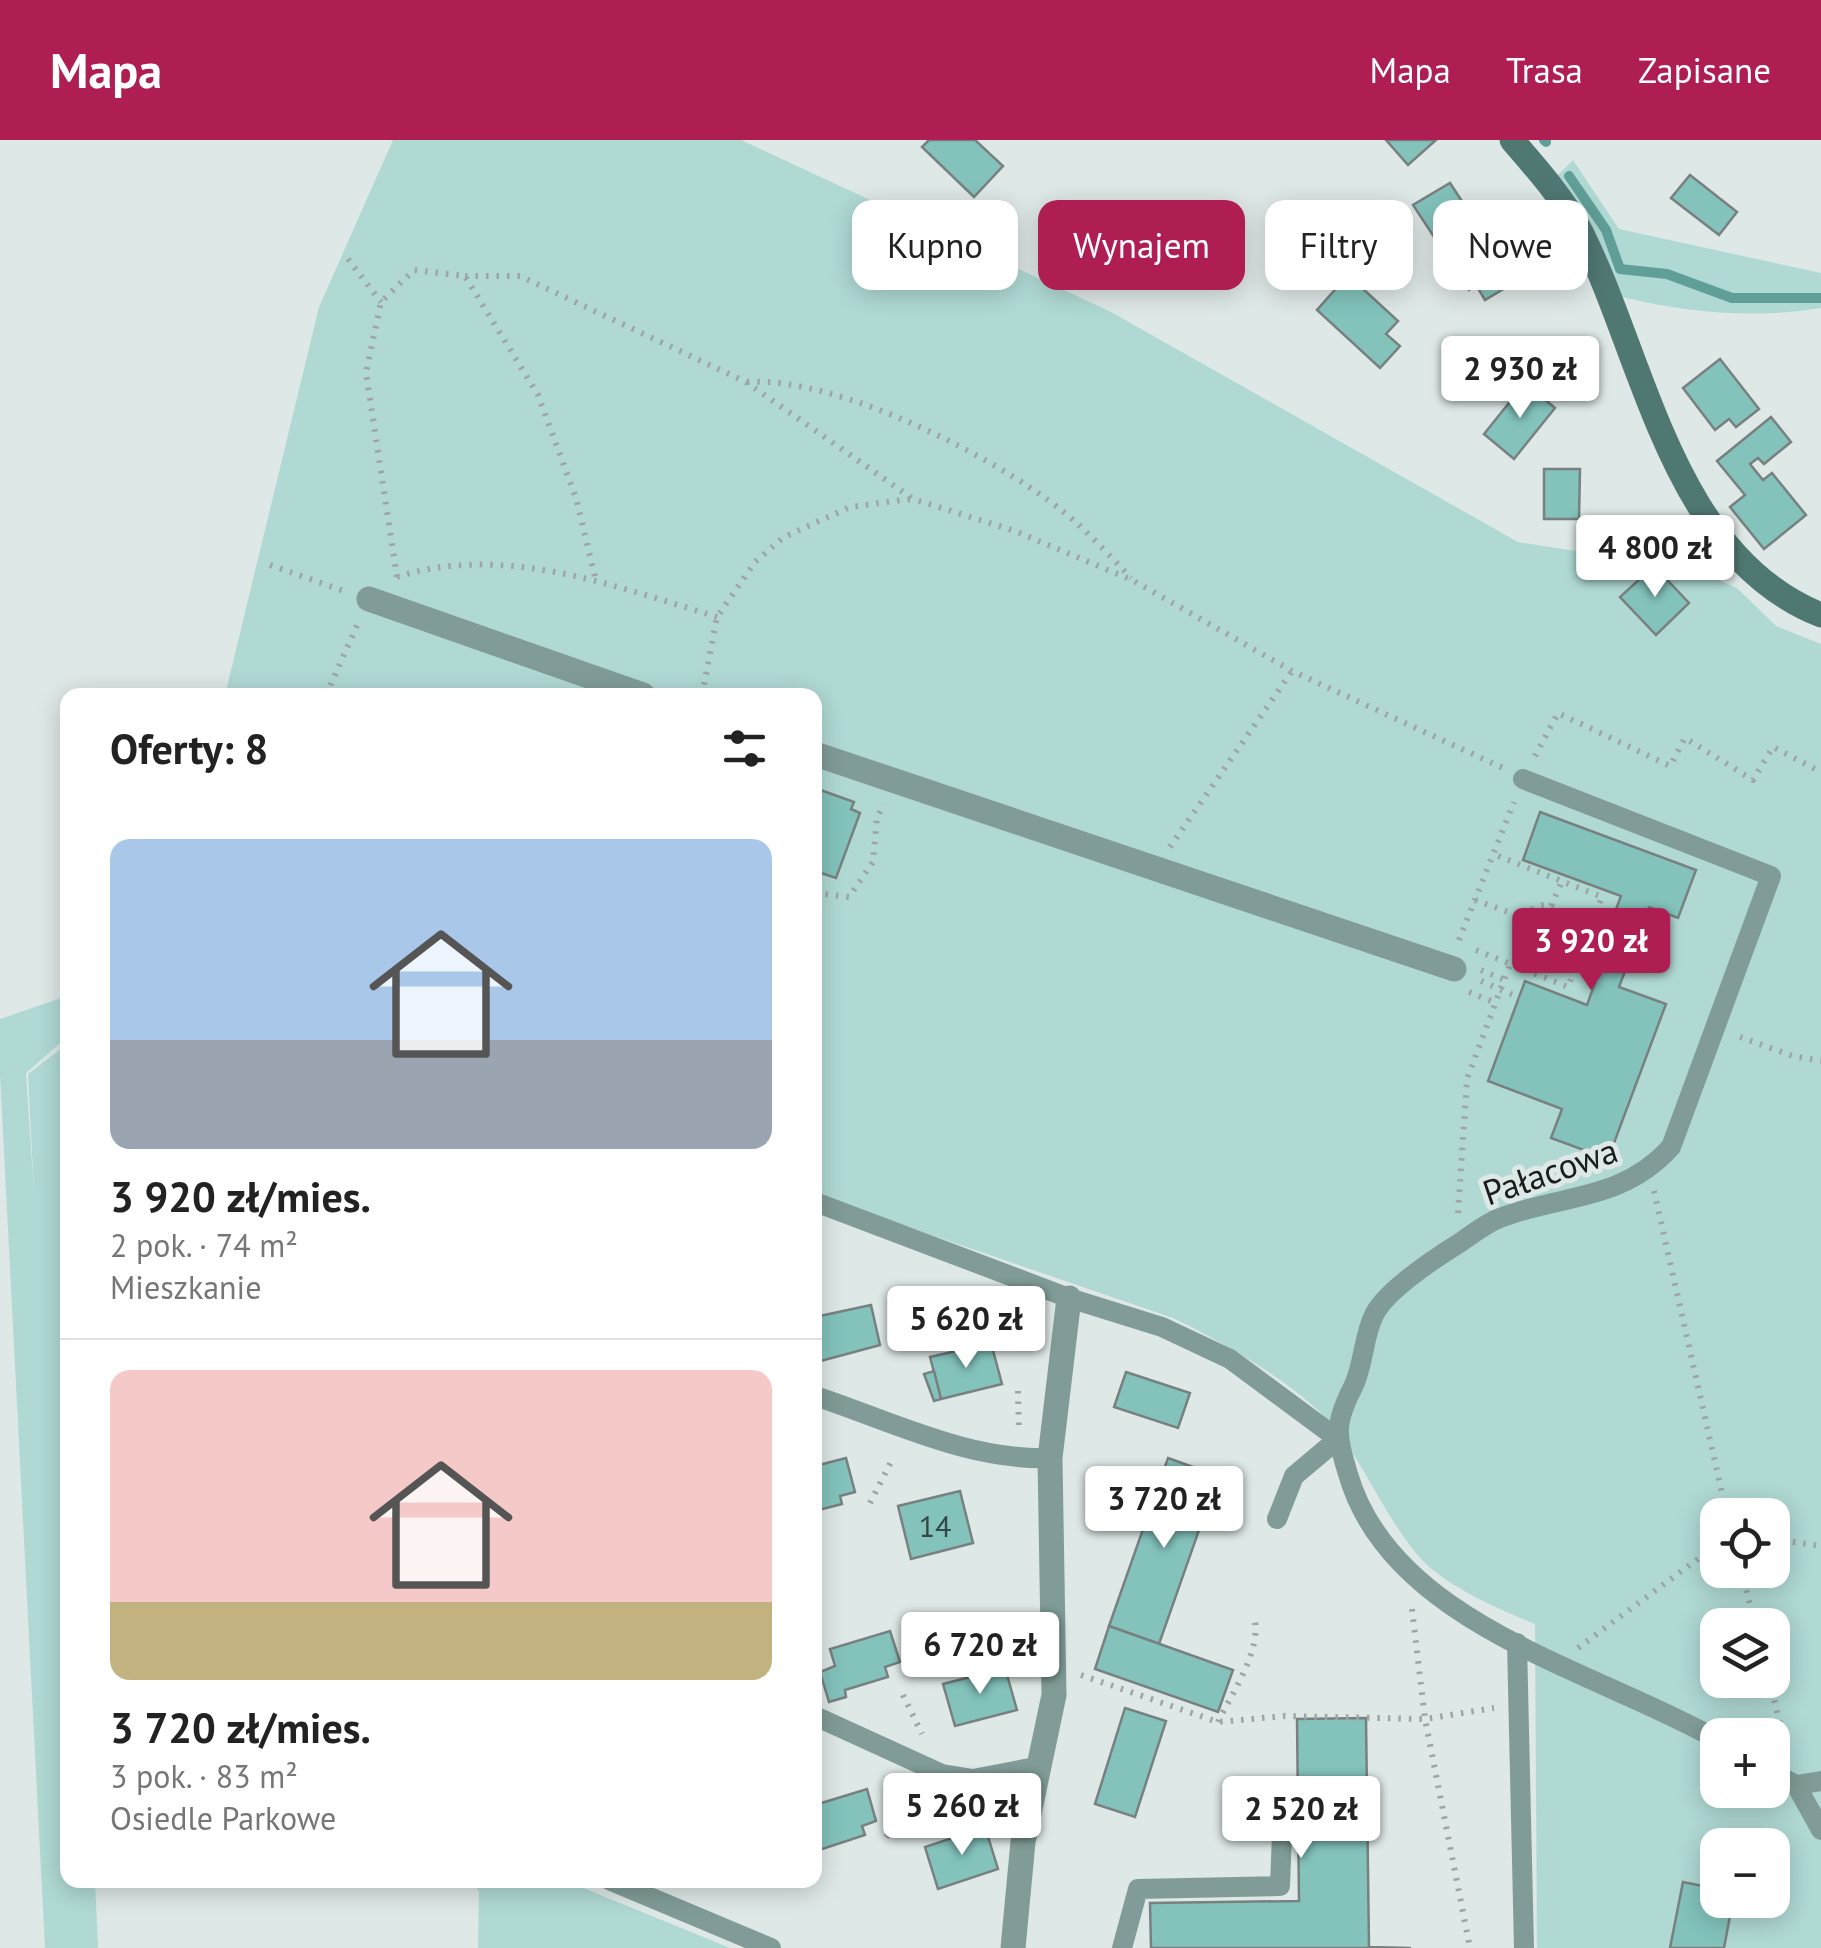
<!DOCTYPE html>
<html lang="pl">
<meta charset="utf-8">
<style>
:root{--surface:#fff;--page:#f2f2f2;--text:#222;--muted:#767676;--line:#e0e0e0;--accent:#af1e52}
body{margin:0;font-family:"PT Sans",sans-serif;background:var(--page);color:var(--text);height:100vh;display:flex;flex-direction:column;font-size:38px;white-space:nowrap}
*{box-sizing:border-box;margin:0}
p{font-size:32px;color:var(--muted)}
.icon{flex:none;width:55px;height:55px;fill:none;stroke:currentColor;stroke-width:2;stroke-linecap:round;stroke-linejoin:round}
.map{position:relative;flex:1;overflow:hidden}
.drawer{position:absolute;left:60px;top:548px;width:762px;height:1200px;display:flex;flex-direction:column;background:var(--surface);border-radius:20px;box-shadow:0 5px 25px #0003}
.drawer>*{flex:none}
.hud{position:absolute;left:852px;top:60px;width:818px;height:90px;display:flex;gap:20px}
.buttons{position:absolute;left:1700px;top:1358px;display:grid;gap:20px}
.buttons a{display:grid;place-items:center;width:90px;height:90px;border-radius:20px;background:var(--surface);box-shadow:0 5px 25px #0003;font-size:50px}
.price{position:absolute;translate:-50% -85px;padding:0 22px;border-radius:10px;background:#fff;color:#222;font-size:32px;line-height:65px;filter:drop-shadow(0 2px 5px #0008)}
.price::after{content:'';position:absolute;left:50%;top:60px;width:30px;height:22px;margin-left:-15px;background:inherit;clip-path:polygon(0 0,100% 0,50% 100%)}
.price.selected{background:var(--accent);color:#fff}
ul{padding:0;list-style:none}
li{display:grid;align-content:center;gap:20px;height:530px;padding:0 50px}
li+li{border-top:2px solid var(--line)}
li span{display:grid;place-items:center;height:310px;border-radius:20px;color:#555}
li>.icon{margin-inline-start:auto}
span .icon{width:180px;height:180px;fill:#fffc;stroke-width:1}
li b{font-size:42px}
h2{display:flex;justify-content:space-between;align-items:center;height:120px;padding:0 50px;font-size:42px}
.chip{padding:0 35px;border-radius:20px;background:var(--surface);box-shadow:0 5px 25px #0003;font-size:35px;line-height:90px}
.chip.selected{background:var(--accent);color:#fff}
header{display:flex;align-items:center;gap:60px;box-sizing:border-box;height:140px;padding:0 50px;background:var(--accent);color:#fff}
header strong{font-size:48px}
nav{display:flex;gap:55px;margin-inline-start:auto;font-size:35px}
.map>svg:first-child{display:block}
.green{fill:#b0d9d4;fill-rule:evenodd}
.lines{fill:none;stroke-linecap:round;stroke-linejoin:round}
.stream{stroke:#609f98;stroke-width:10}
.building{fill:#83c3bc;stroke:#788180;stroke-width:2.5}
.path{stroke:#9ea6a5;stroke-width:6;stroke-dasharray:2.5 8;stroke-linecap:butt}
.lane{stroke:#819c98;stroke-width:20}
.street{stroke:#819c98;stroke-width:25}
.secondary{stroke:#507873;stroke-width:25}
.path-bridge{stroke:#9ea6a5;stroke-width:6;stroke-dasharray:2.5 8;stroke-linecap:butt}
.labels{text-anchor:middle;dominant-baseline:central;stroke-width:10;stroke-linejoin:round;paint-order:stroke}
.number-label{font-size:30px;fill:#344645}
.street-label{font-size:35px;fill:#1a1d1d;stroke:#dee8e7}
</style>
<header>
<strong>Mapa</strong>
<nav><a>Mapa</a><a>Trasa</a><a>Zapisane</a></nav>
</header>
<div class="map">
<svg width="1821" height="1808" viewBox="0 0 1821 1808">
<rect width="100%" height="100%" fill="#dee8e7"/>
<!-- green -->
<g class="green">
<path d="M393 0H741L1111 172 1518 402 1692 429 1737 448 1776 486 1821 504V1808H1537L1535 1484C1501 1470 1463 1454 1433 1430 1398 1402 1369 1334 1342 1297 1308 1250 1225 1203 1173 1178L815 1055V555H225L319 167ZM1718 1375H1772V1430H1718ZM1718 1485H1772V1540H1718ZM1718 1595H1772V1650H1718ZM1718 1705H1772V1760H1718Z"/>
<path d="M1573 20 1619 89 1821 133V168C1753 179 1689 173 1622 157L1598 98 1556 37Z"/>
<polygon points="67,856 67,897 26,933 34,1054 28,934 67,904 68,1740 95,1740 98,1808 45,1808 0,934 0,879"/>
<polygon points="469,1740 564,1740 730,1808 478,1808 479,1751"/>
</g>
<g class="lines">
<!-- stream -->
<g class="stream">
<polyline points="1544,0 1546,2"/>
<polyline points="1569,36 1606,90 1620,129 1667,134 1732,158 1821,158"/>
</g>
</g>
<!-- building -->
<g class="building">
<polygon points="929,0 975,0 1003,26 974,57 922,7"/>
<polygon points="1386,0 1436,0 1408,25"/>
<polygon points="1690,35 1737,72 1719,95 1671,58"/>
<polygon points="1450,43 1515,142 1485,160 1476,145 1469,150 1413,65"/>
<polygon points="1348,135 1398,181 1386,194 1400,206 1380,228 1317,170"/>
<polygon points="1720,219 1759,269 1736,287 1729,279 1715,290 1683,248"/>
<polygon points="1525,243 1555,268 1514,319 1484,294"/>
<polygon points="1771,277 1791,302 1764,324 1758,318 1750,324 1763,340 1772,333 1806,375 1764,409 1730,367 1745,355 1717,321"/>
<polygon points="1544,329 1580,329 1579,379 1544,379"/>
<polygon points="1654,426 1689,463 1656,495 1620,457"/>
<polygon points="815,648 854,662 851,669 860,673 836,738 815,731"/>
<polygon points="1540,672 1696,730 1678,778 1649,767 1619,847 1666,864 1608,1019 1551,998 1562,969 1488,941 1525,841 1587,865 1596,840 1590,838 1621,756 1523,720"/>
<polygon points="871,1165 880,1205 821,1221 815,1177"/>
<polygon points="991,1203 1002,1244 941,1259 930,1217"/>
<polygon points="934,1231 941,1259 934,1261 924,1234"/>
<polygon points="1126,1232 1190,1253 1178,1288 1114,1267"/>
<polygon points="846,1318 855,1352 840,1356 842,1364 815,1371 815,1326"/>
<polygon points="1168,1318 1218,1336 1159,1504 1109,1486"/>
<polygon points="960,1351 973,1403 911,1419 898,1366"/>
<polygon points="1109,1486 1233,1530 1218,1572 1095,1529"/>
<polygon points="890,1491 900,1522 885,1527 888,1537 845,1550 846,1557 829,1562 820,1532 835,1526 830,1509"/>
<polygon points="1005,1528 1017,1570 955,1586 943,1544"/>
<polygon points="1125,1568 1166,1581 1135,1677 1095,1664"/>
<polygon points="1366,1578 1369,1807 1411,1808 1151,1808 1150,1763 1299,1761 1297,1579"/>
<polygon points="867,1649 876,1681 862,1686 865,1695 819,1710 815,1665"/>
<polygon points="985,1687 998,1729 938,1749 925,1707"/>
<polygon points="1683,1742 1718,1749 1718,1760 1733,1760 1724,1808 1670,1808"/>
</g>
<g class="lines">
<!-- path -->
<g class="path">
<polyline points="348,119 381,162"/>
<polyline points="465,136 520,136 746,242 913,359 1015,391 1134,441 1292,531 1503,628"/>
<path d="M747 242C839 236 1009 322 1078 384 1096 401 1114 420 1131 438"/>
<polyline points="270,425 344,451"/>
<polyline points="397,437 366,233 381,162 414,130 465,136 538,255 576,358 596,441"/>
<path d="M397 437C503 403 615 446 717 477"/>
<polyline points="326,555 358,483"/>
<polyline points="702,555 717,477 755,422 784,397 850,367 911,359"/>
<polyline points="1535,616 1558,573 1670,626 1685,598 1753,640 1773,607 1821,632"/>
<polyline points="1170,707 1292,531"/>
<polyline points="815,753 849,757 873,722 877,677 884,664"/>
<polyline points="1475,760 1525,778"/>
<circle cx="1545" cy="786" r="21"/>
<polyline points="1551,766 1562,741"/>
<polyline points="1565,793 1585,801"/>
<polyline points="1459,800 1514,662"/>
<polyline points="1476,810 1568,847 1602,757 1493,714"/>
<polyline points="1481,830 1505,840"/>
<polyline points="1525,830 1535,806"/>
<polyline points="1469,852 1496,863"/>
<polyline points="1740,897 1793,916 1821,921"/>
<polyline points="1654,1051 1727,1375"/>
<polyline points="1458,1073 1467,939 1510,824"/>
<polyline points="1018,1251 1019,1293"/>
<polyline points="870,1363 892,1320"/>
<polyline points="1772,1399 1821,1406"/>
<polyline points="1741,1430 1755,1485"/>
<polyline points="1412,1469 1425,1579 1470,1808"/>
<polyline points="1578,1508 1718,1404"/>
<polyline points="1081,1535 1218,1582 1285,1576 1425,1579 1494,1568"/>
<polyline points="1769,1540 1787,1611"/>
<polyline points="903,1555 922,1594"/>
<path d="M1218 1582C1232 1553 1263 1509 1254 1476"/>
<polyline points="952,1695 964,1663"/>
<polyline points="886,1697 923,1655"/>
</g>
<!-- lane -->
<g class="lane">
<path d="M1523 639 1771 736 1671 1007C1621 1062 1562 1054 1500 1078 1486 1083 1473 1094 1461 1102 1437 1117 1386 1150 1374 1175 1363 1197 1364 1225 1353 1247 1334 1284 1336 1294 1348 1334 1391 1484 1595 1530 1718 1600"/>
<polyline points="815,1062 1069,1158 1162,1187 1230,1219 1338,1299 1294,1336 1277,1379"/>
<path d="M815 1256C891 1281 969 1321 1050 1318"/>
<polyline points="1517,1503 1524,1808"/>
<polyline points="815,1576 942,1634 973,1639 1041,1626"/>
<polyline points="1772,1632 1796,1645 1821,1690"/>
<polyline points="1796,1645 1821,1641"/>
<polyline points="609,1740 771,1808"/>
<polyline points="1122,1808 1138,1749 1280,1746 1283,1668"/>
</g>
<!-- street -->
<g class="street">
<polyline points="369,459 643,555"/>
<polyline points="815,614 1454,829"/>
<polyline points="1013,1808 1023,1702 1054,1555 1050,1318 1069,1158"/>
</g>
<!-- secondary -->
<path class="secondary" d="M1512 0C1536 28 1564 59 1581 92 1645 219 1672 416 1821 475"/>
<!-- path-bridge -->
<polyline class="path-bridge" points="1481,841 1520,858"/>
</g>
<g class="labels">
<!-- number labels -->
<g class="number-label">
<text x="935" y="1385">14</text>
</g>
<!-- street labels -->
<g class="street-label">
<text transform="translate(1550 1031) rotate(-19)">Pałacowa</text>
</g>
</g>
</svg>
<div class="buttons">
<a><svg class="icon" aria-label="locate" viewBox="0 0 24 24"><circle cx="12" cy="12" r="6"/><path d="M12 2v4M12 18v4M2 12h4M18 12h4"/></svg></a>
<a><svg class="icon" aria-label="layers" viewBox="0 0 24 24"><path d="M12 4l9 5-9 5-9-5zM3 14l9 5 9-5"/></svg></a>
<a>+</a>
<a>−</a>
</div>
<b class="price" style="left:1520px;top:281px">2 930 zł</b>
<b class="price" style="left:1655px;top:460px">4 800 zł</b>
<b class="price selected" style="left:1591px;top:853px">3 920 zł</b>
<b class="price" style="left:966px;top:1231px">5 620 zł</b>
<b class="price" style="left:1164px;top:1411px">3 720 zł</b>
<b class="price" style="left:980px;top:1557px">6 720 zł</b>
<b class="price" style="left:962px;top:1718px">5 260 zł</b>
<b class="price" style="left:1301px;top:1721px">2 520 zł</b>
<div class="hud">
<a class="chip">Kupno</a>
<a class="chip selected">Wynajem</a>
<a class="chip">Filtry</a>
<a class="chip">Nowe</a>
</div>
<section class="drawer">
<h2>Oferty: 8<svg class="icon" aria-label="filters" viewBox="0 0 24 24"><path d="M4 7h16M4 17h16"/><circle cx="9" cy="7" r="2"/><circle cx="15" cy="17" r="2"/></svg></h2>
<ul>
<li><span style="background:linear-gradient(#a9c7e8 65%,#9aa5b1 0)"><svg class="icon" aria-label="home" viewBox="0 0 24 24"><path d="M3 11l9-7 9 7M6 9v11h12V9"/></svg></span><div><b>3 920 zł/mies.</b><p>2 pok. · 74 m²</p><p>Mieszkanie</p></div></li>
<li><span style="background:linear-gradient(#f6c9c9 75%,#c2b280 0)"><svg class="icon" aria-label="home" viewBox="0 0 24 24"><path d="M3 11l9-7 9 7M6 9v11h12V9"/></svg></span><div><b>3 720 zł/mies.</b><p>3 pok. · 83 m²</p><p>Osiedle Parkowe</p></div></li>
</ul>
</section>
</div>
